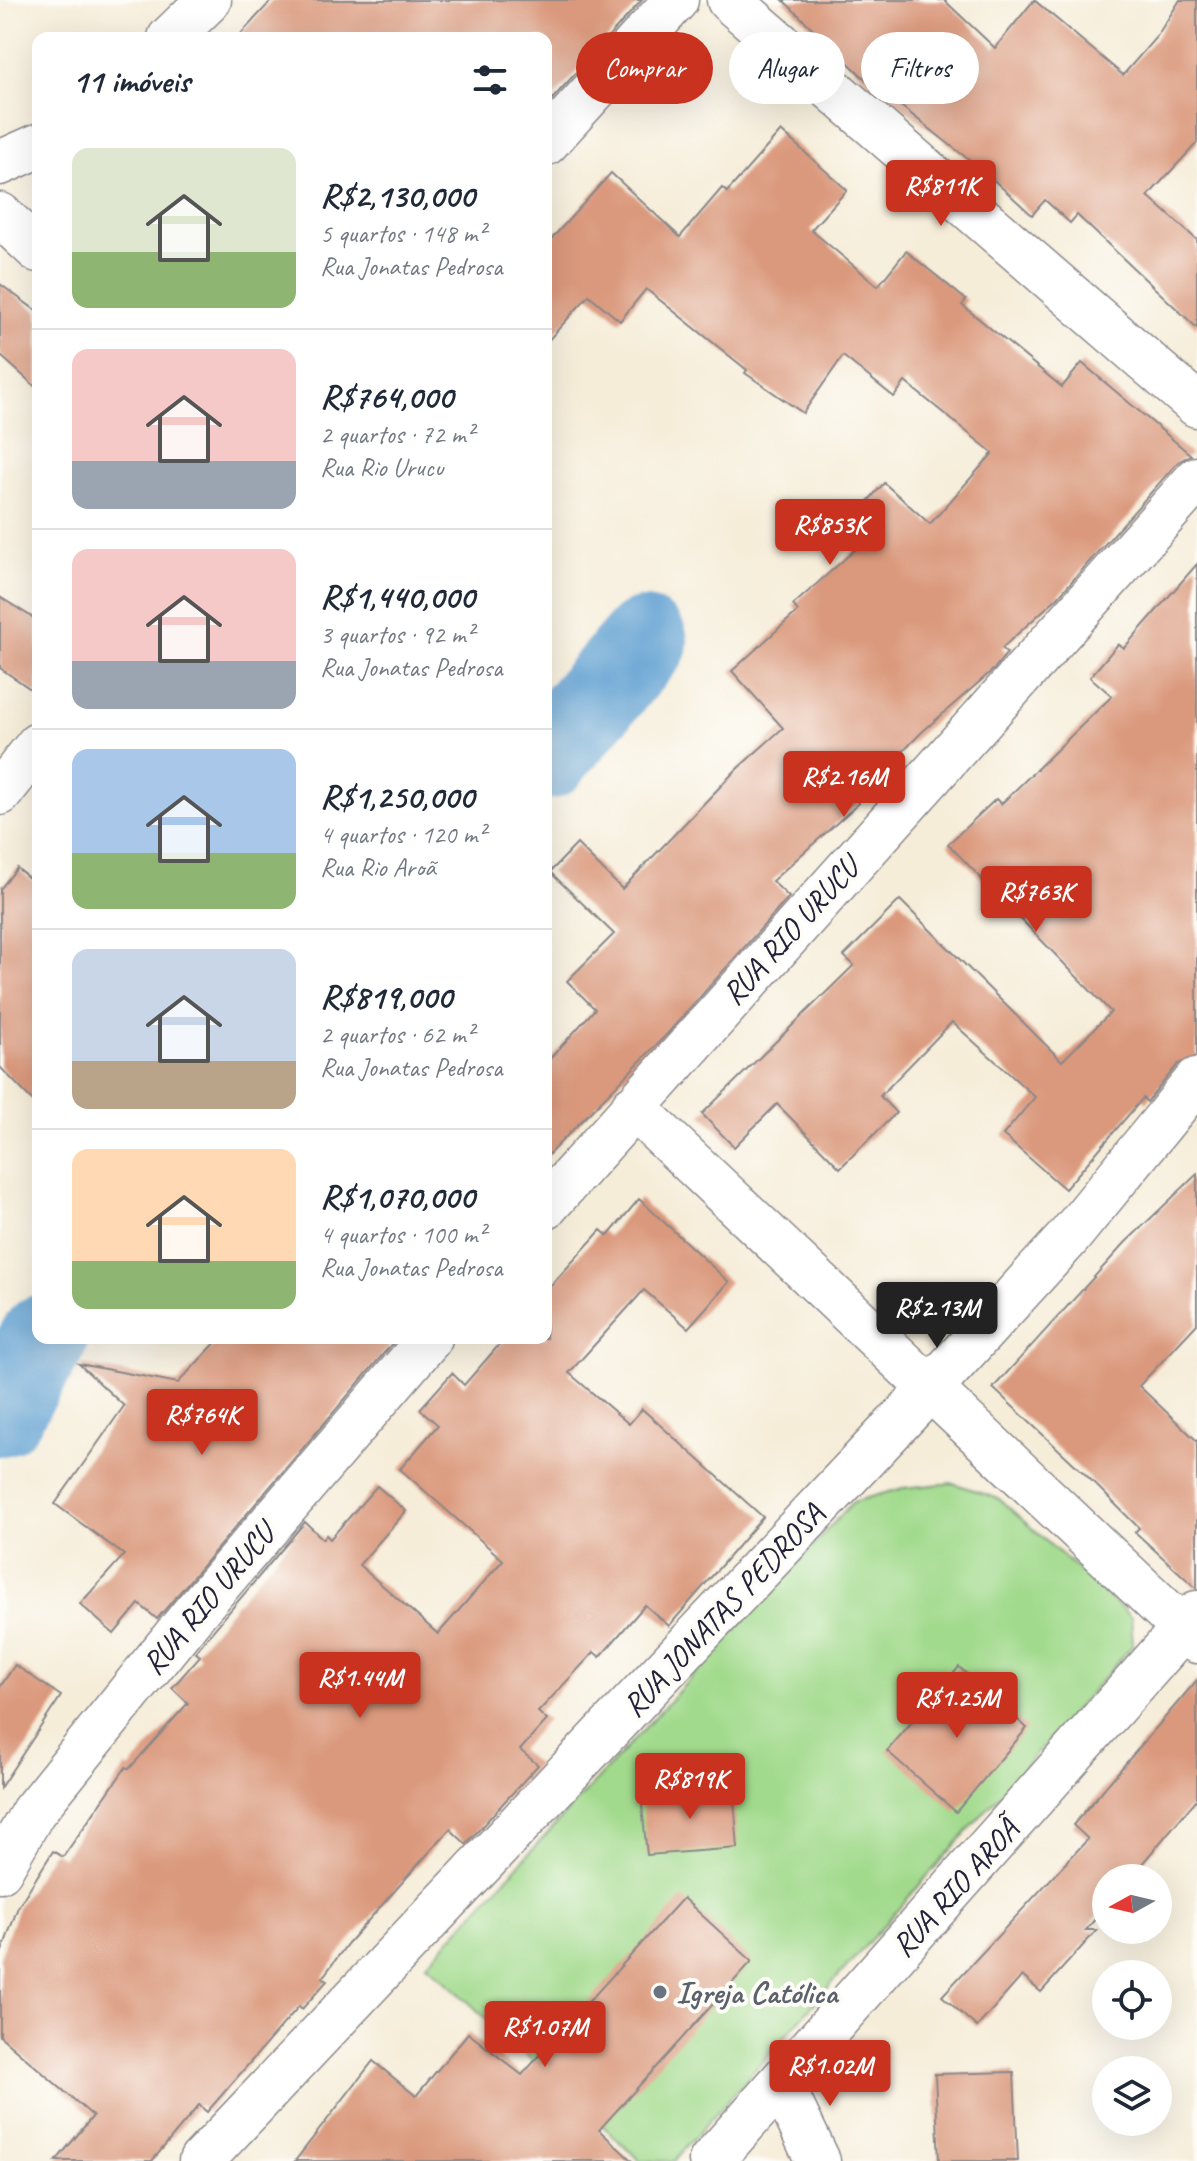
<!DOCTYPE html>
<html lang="pt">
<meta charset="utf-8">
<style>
:root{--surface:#fff;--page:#f2f2f3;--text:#1f2937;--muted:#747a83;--line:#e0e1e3;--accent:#c8321e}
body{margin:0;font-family:Caveat,sans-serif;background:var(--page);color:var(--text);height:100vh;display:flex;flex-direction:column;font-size:30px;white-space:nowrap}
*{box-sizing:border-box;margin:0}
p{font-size:26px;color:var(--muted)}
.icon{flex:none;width:44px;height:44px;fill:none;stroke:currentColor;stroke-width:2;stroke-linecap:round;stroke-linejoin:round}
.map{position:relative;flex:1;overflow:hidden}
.details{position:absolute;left:32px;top:32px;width:520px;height:1312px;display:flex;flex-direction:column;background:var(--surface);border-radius:16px;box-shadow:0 8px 32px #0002}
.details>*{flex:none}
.guide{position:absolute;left:576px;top:32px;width:500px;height:72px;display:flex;gap:16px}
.needle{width:52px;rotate:262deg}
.buttons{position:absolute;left:1092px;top:1864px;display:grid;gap:16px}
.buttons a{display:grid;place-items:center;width:80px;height:80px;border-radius:50%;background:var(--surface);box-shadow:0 8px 32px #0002;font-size:40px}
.price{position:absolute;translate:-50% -68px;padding:0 18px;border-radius:8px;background:var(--accent);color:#fff;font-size:26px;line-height:52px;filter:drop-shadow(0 2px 4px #0008)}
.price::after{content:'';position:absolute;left:50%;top:48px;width:24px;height:18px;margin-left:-12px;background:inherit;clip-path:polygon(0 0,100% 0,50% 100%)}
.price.active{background:#222;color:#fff}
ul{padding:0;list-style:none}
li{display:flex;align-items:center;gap:24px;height:200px;padding:0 40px}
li+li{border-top:2px solid var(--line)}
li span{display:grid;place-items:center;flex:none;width:224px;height:160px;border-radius:16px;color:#555}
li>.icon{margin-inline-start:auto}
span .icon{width:96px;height:96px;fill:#fffc;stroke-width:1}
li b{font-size:34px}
h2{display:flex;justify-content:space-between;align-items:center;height:96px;padding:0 40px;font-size:34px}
.tag{padding:0 28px;border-radius:36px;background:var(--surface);box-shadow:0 8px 32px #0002;font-size:28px;line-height:72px}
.tag.active{background:var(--accent);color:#fff}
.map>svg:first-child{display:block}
.green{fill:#a1da8c;stroke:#627e64;stroke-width:2}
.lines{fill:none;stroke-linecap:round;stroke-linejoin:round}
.river{stroke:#60a0d2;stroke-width:88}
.building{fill:#da987b}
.minor-casing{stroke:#8c888a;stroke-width:47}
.minor{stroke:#fff;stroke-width:44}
.worship-dot{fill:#6b7280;stroke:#fdfcf7;stroke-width:3}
.labels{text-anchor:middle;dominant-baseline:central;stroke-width:8;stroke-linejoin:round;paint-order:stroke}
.street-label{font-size:32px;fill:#22223b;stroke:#fdfcf7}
.worship-label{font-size:32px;font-weight:bold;fill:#5b616d;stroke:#fdfcf7;text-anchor:start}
</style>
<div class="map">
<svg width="1197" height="2161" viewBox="0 0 1197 2161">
<rect width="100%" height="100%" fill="#fdfcf7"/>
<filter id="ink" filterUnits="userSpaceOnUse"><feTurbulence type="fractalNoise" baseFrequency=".0125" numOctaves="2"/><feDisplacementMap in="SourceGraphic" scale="16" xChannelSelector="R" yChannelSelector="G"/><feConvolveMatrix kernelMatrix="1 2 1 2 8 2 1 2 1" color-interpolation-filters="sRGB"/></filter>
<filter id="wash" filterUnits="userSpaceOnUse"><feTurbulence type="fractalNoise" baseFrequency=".006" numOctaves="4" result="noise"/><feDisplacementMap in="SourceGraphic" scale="32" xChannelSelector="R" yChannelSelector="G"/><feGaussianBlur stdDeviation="1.8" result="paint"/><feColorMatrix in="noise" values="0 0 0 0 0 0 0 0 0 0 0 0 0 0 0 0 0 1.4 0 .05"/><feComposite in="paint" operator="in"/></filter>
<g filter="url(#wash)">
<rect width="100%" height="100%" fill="#f6edd9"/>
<!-- green -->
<polygon class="green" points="953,1483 999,1499 1131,1617 1133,1645 674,2161 641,2161 427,1964 853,1502 903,1488"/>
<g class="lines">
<!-- river -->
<g class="river">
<polyline points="546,756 644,642"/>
<polyline points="0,1412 44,1338"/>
</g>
</g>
<g id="blocks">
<!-- building -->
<g class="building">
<polygon points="272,0 642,0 546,106 546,38 237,38"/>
<polygon points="783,0 944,0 995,48 1034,0 1123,75 1157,36 1180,0 1197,0 1197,143 1148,196 1197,240 1197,328 1077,215 1070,223 1045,200 1032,215 987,174 892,99 889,102"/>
<polygon points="781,131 847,190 811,230 878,286 906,251 966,300 962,305 1062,387 1082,363 1191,455 1178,462 1057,598 1002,648 1007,653 994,669 922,732 856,799 859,803 772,881 789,897 667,1034 546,1157 546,1063 595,1009 567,981 614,934 550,872 577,844 622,889 737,769 783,728 732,671 798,611 793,605 857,548 840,533 884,483 930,524 993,453 905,382 894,397 843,356 803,413 745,373 747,370 646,289 620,321 589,295 546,343 546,245 611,173 680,237 722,188 727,192"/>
<polygon points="0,284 38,312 38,389 0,355"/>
<polygon points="1197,564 1197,1056 1178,1064 1147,1102 1143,1098 1065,1189 1003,1135 1035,1097 952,1022 880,1096 896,1113 840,1168 777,1104 734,1147 702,1114 854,965 844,956 900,900 1062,1061 1111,1012 948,844 996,799 1001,804 1112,696 1090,677 1118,644 1124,648"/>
<polygon points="0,597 38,621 38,694 0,668"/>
<polygon points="17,868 38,886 38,1106 0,1067 0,889"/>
<polygon points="1197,1174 1197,1324 1139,1386 1197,1441 1197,1589 1135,1532 1139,1528 1086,1475 993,1388 1125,1243"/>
<polygon points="639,1199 729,1282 688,1328 644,1290 569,1373 629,1424 642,1409 763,1517 669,1626 645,1605 600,1657 594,1652 538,1712 547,1720 520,1750 538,1765 466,1844 450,1829 348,1943 323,1977 327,1981 302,2009 299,2006 207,2112 199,2105 152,2161 56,2161 93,2116 0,2036 0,1957 18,1907 53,1851 63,1857 126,1767 129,1769 188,1703 172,1688 200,1656 195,1652 305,1522 323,1539 326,1535 330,1539 377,1486 406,1511 359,1565 438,1634 503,1560 400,1469 438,1425 420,1409 452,1373 464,1385 505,1338 546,1338 546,1291 601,1230 608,1236"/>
<polygon points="220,1338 397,1338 157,1619 139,1604 114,1634 80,1604 124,1555 55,1504 124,1406 79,1364 178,1383"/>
<polygon points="15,1665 61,1696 0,1788 0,1687"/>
<polygon points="959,1667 1027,1728 956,1812 887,1751"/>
<polygon points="1197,1680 1197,1799 1130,1878 1106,1878 1106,1906 1086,1930 1097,1930 1041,1992 1022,1976 977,2027 942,1996 1088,1839 1073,1825"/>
<polygon points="733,1788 738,1848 647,1855 641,1795"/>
<polygon points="683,1898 752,1961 599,2130 632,2161 295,2161 373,2061 416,2096 468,2033 522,2075"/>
<polygon points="1014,2072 1018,2161 939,2161 935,2074"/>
</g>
</g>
</g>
<g filter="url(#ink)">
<use href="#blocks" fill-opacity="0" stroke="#8c888a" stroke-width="2"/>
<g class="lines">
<defs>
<g id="minor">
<polyline points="729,0 1197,405"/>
<polyline points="170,38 209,0"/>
<polyline points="546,143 676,0"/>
<polyline points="0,163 38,146"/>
<polyline points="0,215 38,250"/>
<polyline points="0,793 38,745"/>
<polyline points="633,1107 1197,1641"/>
<polyline points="546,1206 1197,479"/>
<polyline points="0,1870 33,1812 194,1613 430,1338"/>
<polyline points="781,2084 818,2161"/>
<polyline points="201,2161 929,1390 1068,1238 1197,1080"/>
<polyline points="711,2161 1197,1613"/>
</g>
</defs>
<!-- minor casing -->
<use href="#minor" class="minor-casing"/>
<!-- minor -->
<use href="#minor" class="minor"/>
</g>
</g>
<!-- markers -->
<circle class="worship-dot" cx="660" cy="1992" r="8"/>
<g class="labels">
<!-- street labels -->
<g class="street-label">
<text transform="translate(790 931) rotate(-48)">RUA RIO URUCU</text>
<text transform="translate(208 1599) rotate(-50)">RUA RIO URUCU</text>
<text transform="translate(723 1610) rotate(-47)">RUA JONATAS PEDROSA</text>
<text transform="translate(955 1888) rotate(-48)">RUA RIO AROÃ</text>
</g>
<!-- worship labels -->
<g class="worship-label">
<text x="676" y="1992">Igreja Católica</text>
</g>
</g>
</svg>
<div class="buttons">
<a><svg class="needle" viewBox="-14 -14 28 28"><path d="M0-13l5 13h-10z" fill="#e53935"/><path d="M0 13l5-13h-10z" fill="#747a83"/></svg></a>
<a><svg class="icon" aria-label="locate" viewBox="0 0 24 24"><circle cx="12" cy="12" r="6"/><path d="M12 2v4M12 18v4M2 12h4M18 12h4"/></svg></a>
<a><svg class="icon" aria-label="layers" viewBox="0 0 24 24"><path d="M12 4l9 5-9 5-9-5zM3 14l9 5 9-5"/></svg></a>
</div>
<b class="price" style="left:941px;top:228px">R$811K</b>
<b class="price" style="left:830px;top:567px">R$853K</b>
<b class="price" style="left:844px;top:819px">R$2.16M</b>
<b class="price" style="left:1036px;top:934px">R$763K</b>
<b class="price active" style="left:937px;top:1350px">R$2.13M</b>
<b class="price" style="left:202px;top:1457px">R$764K</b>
<b class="price" style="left:360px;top:1720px">R$1.44M</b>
<b class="price" style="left:957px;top:1740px">R$1.25M</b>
<b class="price" style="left:690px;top:1821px">R$819K</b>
<b class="price" style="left:545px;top:2069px">R$1.07M</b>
<b class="price" style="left:830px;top:2108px">R$1.02M</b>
<div class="guide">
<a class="tag active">Comprar</a>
<a class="tag">Alugar</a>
<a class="tag">Filtros</a>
</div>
<section class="details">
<h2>11 imóveis<svg class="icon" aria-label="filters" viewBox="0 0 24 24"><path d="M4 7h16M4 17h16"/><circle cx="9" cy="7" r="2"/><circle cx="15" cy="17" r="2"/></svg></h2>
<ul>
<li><span style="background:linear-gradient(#dfe7d0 65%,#8fb573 0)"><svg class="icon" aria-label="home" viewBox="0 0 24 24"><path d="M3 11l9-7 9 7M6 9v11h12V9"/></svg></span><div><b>R$2,130,000</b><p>5 quartos · 148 m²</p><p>Rua Jonatas Pedrosa</p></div></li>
<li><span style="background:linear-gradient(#f6c9c9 70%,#9aa5b1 0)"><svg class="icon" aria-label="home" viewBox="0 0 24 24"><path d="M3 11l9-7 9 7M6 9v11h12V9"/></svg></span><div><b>R$764,000</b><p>2 quartos · 72 m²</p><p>Rua Rio Urucu</p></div></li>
<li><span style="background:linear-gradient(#f6c9c9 70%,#9aa5b1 0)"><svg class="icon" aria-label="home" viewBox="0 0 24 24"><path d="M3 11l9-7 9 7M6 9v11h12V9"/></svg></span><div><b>R$1,440,000</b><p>3 quartos · 92 m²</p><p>Rua Jonatas Pedrosa</p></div></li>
<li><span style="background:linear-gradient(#a9c7e8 65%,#8fb573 0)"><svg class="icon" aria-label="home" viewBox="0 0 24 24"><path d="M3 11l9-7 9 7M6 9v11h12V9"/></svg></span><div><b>R$1,250,000</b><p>4 quartos · 120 m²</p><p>Rua Rio Aroã</p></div></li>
<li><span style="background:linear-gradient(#c9d6e8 70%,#b9a48a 0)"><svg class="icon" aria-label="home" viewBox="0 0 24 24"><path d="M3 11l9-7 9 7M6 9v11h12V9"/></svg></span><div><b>R$819,000</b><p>2 quartos · 62 m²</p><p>Rua Jonatas Pedrosa</p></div></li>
<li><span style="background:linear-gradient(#ffd9b3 70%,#8fb573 0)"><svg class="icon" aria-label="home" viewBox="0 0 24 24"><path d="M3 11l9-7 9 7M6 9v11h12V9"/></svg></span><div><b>R$1,070,000</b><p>4 quartos · 100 m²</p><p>Rua Jonatas Pedrosa</p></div></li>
</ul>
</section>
</div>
